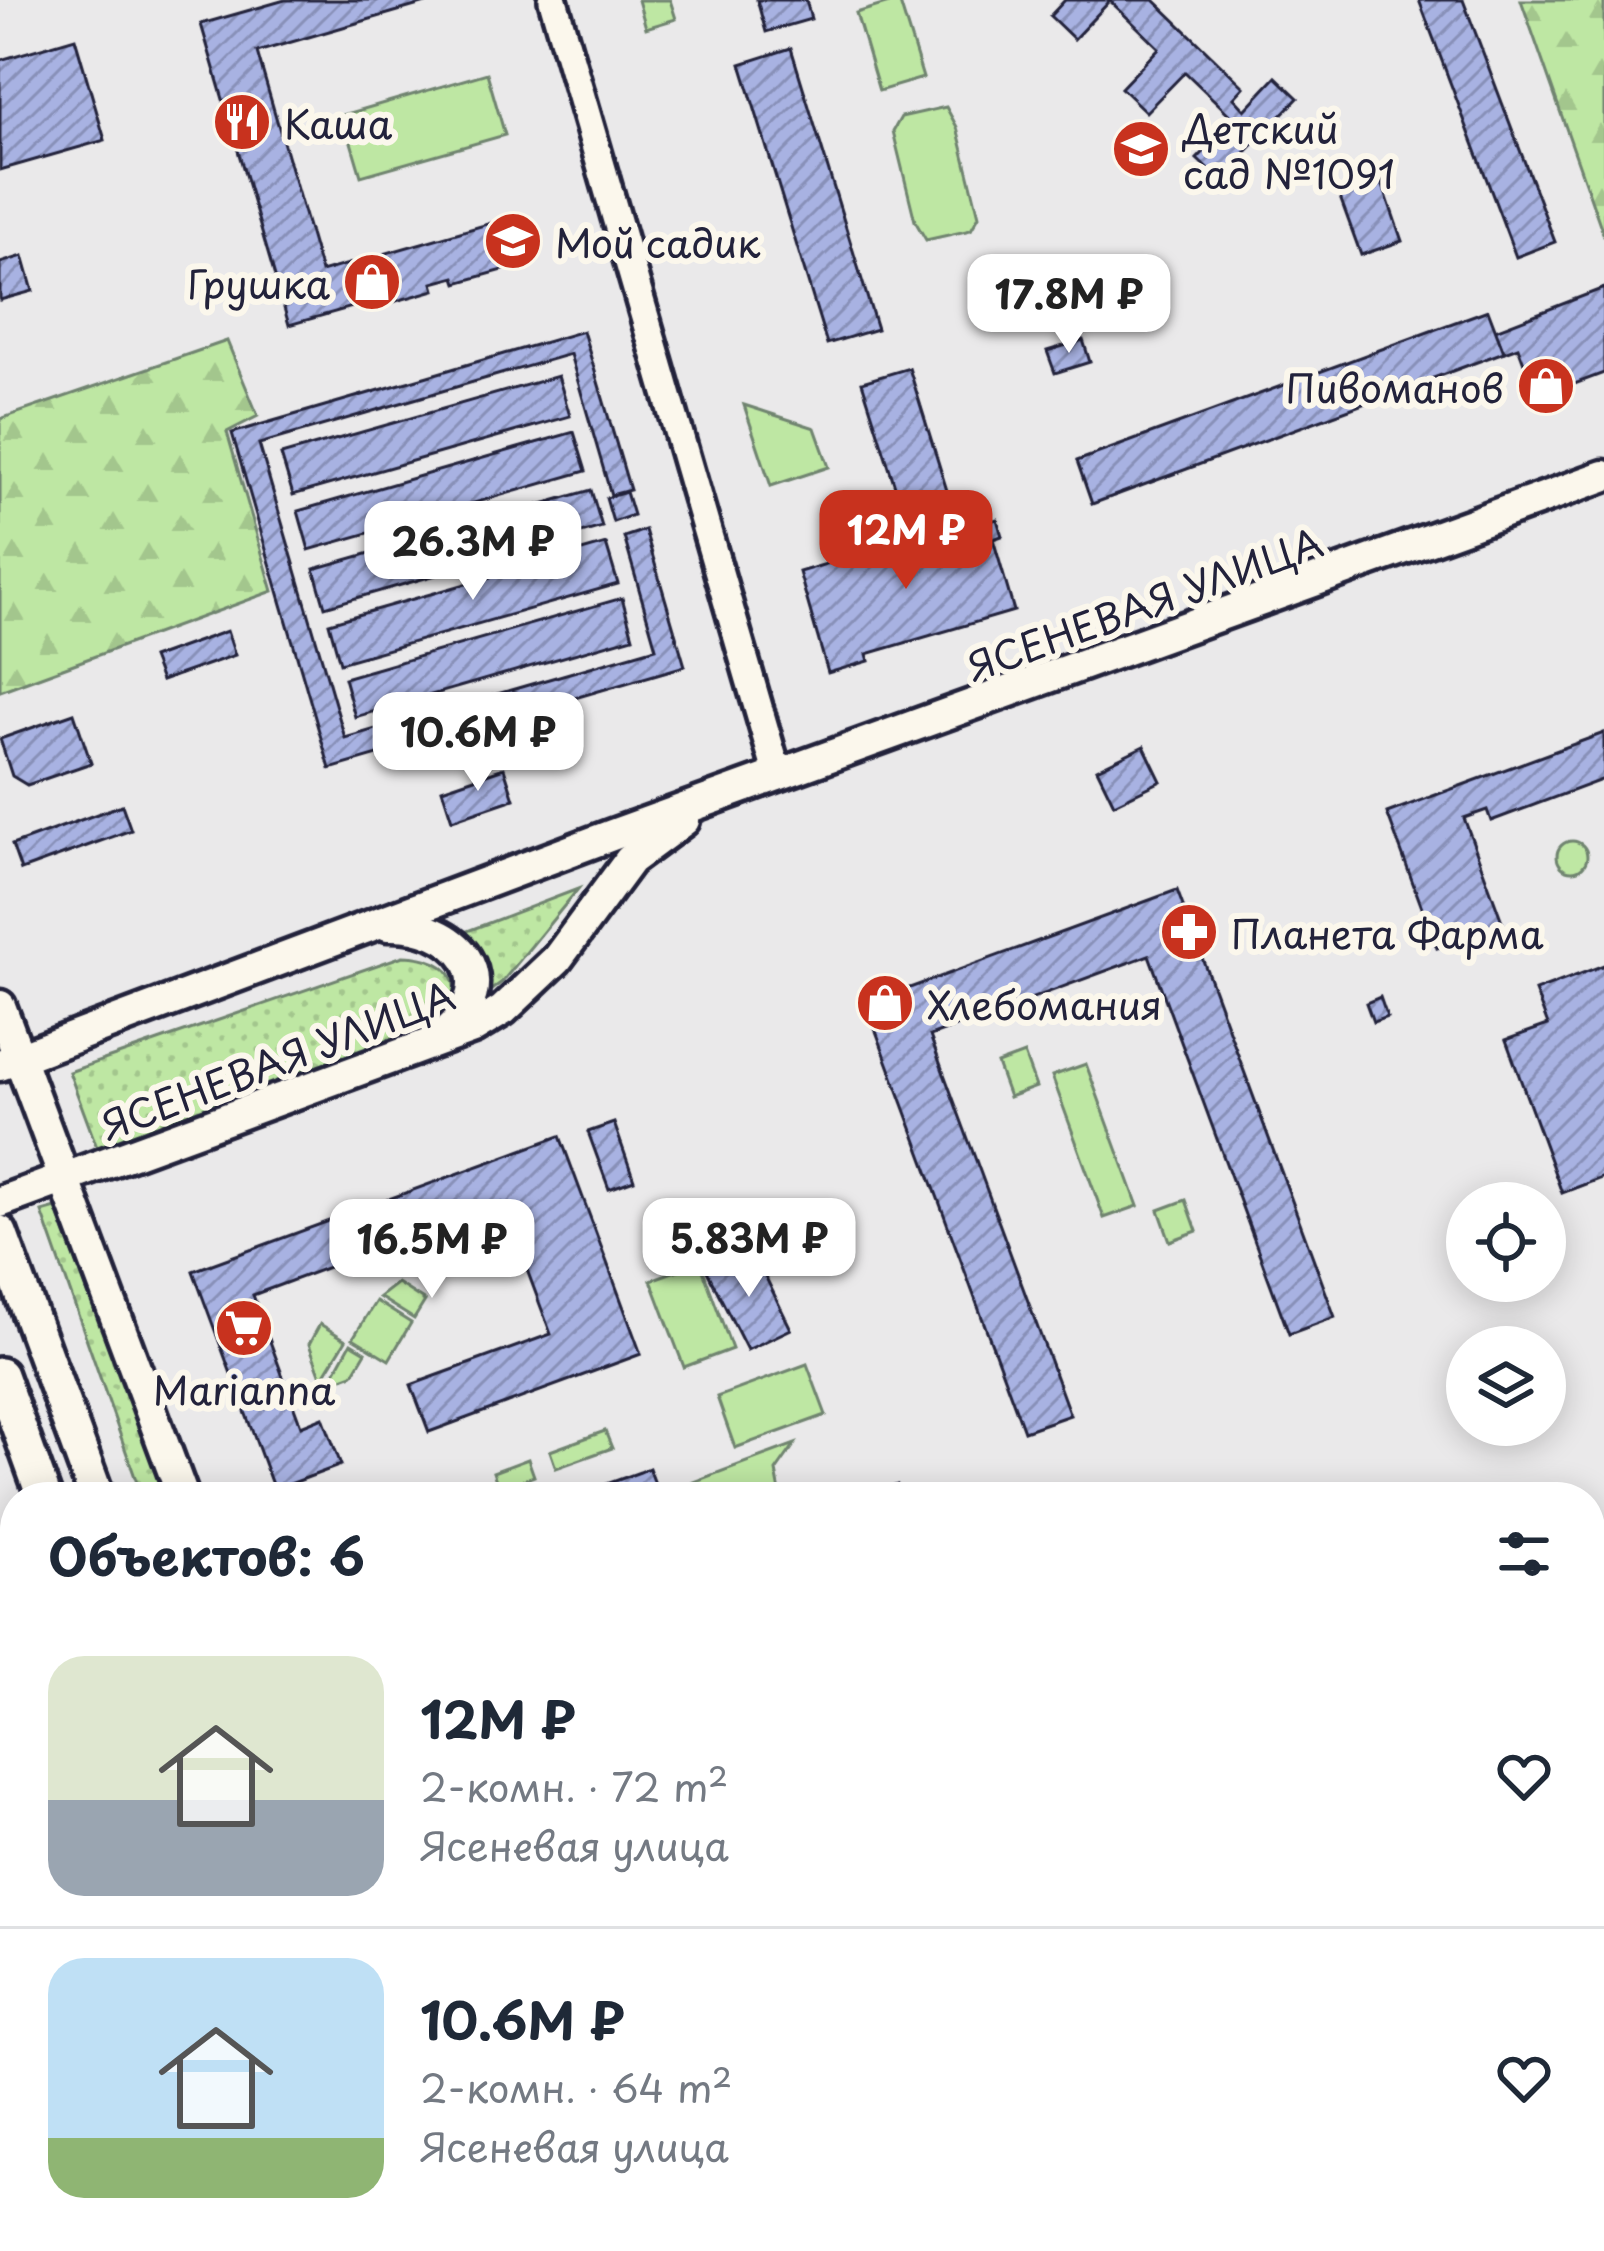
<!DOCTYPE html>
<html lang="ru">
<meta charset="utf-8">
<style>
:root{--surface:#fff;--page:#f2f2f3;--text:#1f2937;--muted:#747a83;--line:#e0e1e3;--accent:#c8321e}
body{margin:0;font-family:"Playpen Sans",sans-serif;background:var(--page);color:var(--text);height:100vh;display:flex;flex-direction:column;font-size:45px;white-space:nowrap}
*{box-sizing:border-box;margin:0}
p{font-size:39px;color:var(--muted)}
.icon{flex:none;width:66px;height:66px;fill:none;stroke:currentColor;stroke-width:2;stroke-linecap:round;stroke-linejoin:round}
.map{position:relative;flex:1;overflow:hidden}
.drawer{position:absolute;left:0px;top:1482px;width:1605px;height:771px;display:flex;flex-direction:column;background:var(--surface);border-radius:48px 48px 0 0;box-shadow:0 6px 30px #0003}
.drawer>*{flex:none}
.tools{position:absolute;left:1446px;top:1182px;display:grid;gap:24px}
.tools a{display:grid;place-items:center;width:120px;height:120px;border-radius:50%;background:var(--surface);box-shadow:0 6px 30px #0003;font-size:60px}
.price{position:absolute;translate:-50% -102px;padding:0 27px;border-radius:24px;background:#fff;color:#222;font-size:39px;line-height:78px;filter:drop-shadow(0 3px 6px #0008)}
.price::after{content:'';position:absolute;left:50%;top:72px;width:36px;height:27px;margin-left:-18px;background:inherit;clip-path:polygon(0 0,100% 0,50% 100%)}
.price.selected{background:var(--accent);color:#fff}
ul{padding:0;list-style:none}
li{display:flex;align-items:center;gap:36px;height:300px;padding:0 48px}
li+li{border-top:3px solid var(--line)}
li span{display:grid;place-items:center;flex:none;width:336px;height:240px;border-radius:36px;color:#555}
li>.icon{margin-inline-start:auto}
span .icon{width:144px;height:144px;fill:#fffc;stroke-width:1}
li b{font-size:51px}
h2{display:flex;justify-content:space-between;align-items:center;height:144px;padding:0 48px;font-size:51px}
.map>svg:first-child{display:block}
.grass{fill:url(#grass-dots);stroke:#70846f;stroke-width:3}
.forest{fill:url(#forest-firs);stroke:#70846f;stroke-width:3}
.park{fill:#bee7a3;stroke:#70846f;stroke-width:3}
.building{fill:url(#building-hatch);stroke:#22223b;stroke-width:3}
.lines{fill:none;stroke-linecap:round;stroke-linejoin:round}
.tertiary-casing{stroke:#22223b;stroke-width:36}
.secondary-casing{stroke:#22223b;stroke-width:39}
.primary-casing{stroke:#22223b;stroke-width:42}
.tertiary{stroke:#fbf7ec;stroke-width:27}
.secondary{stroke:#fbf7ec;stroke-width:30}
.primary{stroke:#fbf7ec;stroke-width:33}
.labels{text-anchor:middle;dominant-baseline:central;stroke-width:12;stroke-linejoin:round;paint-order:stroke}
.poi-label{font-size:39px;fill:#22223b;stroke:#fbf7ec;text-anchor:start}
.street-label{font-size:39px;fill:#22223b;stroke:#fbf7ec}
</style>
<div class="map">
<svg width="1604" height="2251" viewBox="0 0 1604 2251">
<defs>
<pattern id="grass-dots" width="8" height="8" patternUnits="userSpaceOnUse" patternTransform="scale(3)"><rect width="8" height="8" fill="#bee7a3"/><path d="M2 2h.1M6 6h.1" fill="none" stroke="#a3c68d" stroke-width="1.8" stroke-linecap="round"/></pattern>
<pattern id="forest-firs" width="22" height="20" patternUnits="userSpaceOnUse" patternTransform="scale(3)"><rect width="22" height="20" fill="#bee7a3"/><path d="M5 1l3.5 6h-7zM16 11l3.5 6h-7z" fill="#a3c68d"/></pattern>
<pattern id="building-hatch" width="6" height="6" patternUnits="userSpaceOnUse" patternTransform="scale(3)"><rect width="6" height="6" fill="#a8b2e2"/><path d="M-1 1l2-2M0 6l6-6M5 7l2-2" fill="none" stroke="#8890b8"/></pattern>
</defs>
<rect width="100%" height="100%" fill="#eae9ea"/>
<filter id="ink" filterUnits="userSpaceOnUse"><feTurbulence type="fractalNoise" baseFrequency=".00833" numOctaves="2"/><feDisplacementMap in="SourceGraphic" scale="24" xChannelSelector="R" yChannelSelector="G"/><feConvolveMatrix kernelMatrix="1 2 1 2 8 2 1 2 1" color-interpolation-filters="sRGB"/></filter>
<g filter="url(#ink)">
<!-- grass -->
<g class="grass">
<polygon points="578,889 502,982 490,991 486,968 462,933"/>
<path d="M403 956C456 957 472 992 432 1029L98 1150 69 1072Z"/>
<polygon points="56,1208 165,1497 142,1497 42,1212"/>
</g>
<!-- forest -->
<g class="forest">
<polygon points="1521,0 1604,0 1604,236"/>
<polygon points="227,341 258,416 227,432 273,591 0,691 0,419"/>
<path d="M0 1575C27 1617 15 1726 15 1777L1 1781 15 1837V1922L0 1908Z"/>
<polygon points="89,2238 136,2238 139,2251 92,2251"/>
</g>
<!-- park -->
<g class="park">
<polygon points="638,0 670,0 676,19 646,28"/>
<polygon points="899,0 923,78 879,91 856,13"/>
<polygon points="487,73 505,135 361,176 343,115"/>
<polygon points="946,107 957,127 979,216 971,230 926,240 915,221 893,131 901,117"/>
<polygon points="744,405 815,428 829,467 771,486"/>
<circle cx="1572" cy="856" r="15"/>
<polygon points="1024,1054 1036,1087 1009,1097 997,1064"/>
<polygon points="1086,1064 1138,1206 1104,1218 1052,1076"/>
<polygon points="1186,1200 1197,1231 1170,1241 1159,1210"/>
<polygon points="700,1262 732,1349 684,1367 651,1280"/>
<polygon points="397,1283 425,1301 414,1319 379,1297"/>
<polygon points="376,1301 411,1323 389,1360 353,1338"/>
<polygon points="320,1324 346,1340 322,1379 309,1344"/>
<polygon points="351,1343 366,1352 353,1374 329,1383"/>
<polygon points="807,1364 826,1415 735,1448 717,1397"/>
<polygon points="605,1431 612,1448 556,1468 550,1451"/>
<polygon points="795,1444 776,1471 780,1492 699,1497 693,1482"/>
<polygon points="528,1459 534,1476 499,1489 493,1472"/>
</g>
<!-- building -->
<g class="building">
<polygon points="436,0 257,52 321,272 512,217 524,257 512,260 514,267 457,283 455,277 433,283 435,290 379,306 377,300 289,325 201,24 285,0"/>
<polygon points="757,0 806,0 811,19 766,32"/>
<polygon points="1065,0 1154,0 1244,87 1234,98 1245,110 1276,77 1298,98 1219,180 1197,159 1235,120 1185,72 1146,112 1121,88 1159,48 1110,1 1074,39 1050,16"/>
<polygon points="1419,0 1463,0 1555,242 1516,257"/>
<polygon points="75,38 105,140 0,170 0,60"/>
<polygon points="791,48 877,329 827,344 741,64"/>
<polygon points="1379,174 1402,241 1361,255 1337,189"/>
<polygon points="23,256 33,291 0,300 0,263"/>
<polygon points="1604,288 1604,373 1537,398 1518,347 1504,352 1495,330"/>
<polygon points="1488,310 1504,352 1092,504 1077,461"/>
<polygon points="583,331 630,490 611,495 570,354 259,444 345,738 656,648 624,537 645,530 685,666 330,769 232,433"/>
<polygon points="1083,340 1090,362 1055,373 1047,351"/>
<polygon points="909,368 953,510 907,524 862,382"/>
<polygon points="558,376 570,416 293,495 281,455"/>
<polygon points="574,432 586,471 309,550 298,511"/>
<polygon points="591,490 602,527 325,607 314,569"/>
<polygon points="626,492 633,515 613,522 606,498"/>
<polygon points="937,518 942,535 997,519 1002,536 993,539 1014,611 867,654 869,661 828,673 799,572 911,539 907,526"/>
<polygon points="606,544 618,584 340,663 329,623"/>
<polygon points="622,598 633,637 355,717 344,678"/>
<polygon points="227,631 235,655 161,681 152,658"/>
<polygon points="74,713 91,763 27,785 12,776 0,739"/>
<polygon points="1604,733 1604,779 1491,821 1487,810 1464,818 1503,924 1437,948 1387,813"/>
<polygon points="1144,746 1161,781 1114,804 1097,769"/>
<polygon points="504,768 514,799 452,820 442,789"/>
<polygon points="122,805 131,830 21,870 12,845"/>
<polygon points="1177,890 1335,1317 1289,1334 1149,955 930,1036 1070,1415 1024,1431 866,1004"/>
<polygon points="1604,965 1604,1177 1562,1193 1506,1040 1548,1025 1535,991"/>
<polygon points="1380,997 1387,1017 1373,1022 1366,1003"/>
<polygon points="614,1123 634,1180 609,1189 588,1132"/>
<polygon points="560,1136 641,1354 429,1432 411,1385 551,1334 502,1203 434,1228 253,1295 301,1426 323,1417 341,1465 274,1490 193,1271"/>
<polygon points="752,1249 791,1329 747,1350 707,1271"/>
<polygon points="649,1468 660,1497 571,1497 640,1472"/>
<polygon points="897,1485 901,1497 866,1497"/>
<polygon points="1604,1804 1604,1982 1590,1952 1590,1811"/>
<polygon points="0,2116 15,2199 15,2238 22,2238 24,2251 0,2251"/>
<polygon points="606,2238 663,2238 665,2242 640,2251 596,2251 593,2243"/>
<polygon points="961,2238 1041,2238 1005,2251 966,2251"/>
<polygon points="1124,2238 1530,2238 1535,2251 1089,2251"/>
<polygon points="695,2240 699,2251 677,2251 681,2245"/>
</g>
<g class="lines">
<defs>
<polyline id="tertiary" points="553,0 778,776"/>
<g id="secondary">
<path d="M388 925C458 923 507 980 444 1035"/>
<polyline points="0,1006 183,1497"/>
<polyline points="0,1065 612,835 1604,476"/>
<polyline points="0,1202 473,1028 503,1010 557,959 630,860 684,820"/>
<polyline points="252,2238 253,2251"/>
<polyline points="414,2238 414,2251"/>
<polyline points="458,2238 463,2251"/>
</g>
<g id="primary">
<polyline points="0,1233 97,1497"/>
<polyline points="0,1375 44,1497"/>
<polyline points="317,2238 322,2251"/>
<polyline points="368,2238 373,2251"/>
</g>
</defs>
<!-- tertiary casing -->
<use href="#tertiary" class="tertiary-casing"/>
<!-- secondary casing -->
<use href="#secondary" class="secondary-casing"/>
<!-- primary casing -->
<use href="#primary" class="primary-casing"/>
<!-- tertiary -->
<use href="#tertiary" class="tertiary"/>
<!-- secondary -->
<use href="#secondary" class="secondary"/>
<!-- primary -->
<use href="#primary" class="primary"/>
</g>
</g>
<!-- icons -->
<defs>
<symbol id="restaurant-disc" viewBox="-11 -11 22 22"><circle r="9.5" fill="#c8321e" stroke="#fbf7ec"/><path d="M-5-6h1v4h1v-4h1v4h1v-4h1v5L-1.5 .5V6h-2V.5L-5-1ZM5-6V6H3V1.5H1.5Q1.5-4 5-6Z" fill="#fff"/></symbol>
<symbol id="school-disc" viewBox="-11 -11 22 22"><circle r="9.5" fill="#c8321e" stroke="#fbf7ec"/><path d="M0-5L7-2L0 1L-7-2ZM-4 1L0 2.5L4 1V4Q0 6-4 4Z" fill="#fff"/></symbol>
<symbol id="shop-disc" viewBox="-11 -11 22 22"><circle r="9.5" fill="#c8321e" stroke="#fbf7ec"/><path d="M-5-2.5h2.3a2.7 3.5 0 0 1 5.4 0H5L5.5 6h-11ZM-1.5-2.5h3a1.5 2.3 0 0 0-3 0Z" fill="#fff"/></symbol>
<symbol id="pharmacy-disc" viewBox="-11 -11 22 22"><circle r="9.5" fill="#c8321e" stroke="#fbf7ec"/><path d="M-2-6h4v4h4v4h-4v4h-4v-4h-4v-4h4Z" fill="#fff"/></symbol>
<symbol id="supermarket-disc" viewBox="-11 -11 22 22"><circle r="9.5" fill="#c8321e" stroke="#fbf7ec"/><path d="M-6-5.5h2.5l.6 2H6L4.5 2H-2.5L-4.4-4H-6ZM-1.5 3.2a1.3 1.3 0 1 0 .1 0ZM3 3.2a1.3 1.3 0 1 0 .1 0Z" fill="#fff"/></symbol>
</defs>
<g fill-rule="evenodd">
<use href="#restaurant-disc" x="209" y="89" width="66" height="66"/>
<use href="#school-disc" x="1108" y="116" width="66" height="66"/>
<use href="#school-disc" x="480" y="208" width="66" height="66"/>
<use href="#shop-disc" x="339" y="249" width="66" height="66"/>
<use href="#shop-disc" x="1513" y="353" width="66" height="66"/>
<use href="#pharmacy-disc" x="1156" y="899" width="66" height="66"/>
<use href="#shop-disc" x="852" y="970" width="66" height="66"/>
<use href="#supermarket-disc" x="211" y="1295" width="66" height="66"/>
</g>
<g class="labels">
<!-- poi labels -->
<g class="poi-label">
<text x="284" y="122">Каша</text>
<text x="1183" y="127">Детский<tspan x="1183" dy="45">сад №1091</tspan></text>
<text x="555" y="241">Мой садик</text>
<text x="330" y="282" text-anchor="end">Грушка</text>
<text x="1504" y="386" text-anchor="end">Пивоманов</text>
<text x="1231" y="932">Планета Фарма</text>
<text x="927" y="1003">Хлебомания</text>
<text x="244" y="1388" text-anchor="middle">Marianna</text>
</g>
<!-- street labels -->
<g class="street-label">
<text transform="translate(1144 603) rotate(-20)">ЯСЕНЕВАЯ УЛИЦА</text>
<text transform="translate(277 1059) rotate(-21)">ЯСЕНЕВАЯ УЛИЦА</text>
</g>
</g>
</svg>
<div class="tools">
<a><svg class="icon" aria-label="locate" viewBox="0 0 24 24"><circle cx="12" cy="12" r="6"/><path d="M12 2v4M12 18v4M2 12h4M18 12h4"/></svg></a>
<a><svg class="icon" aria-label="layers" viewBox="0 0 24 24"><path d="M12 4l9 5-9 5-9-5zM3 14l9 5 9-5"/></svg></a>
</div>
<b class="price" style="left:1069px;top:356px">17.8M ₽</b>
<b class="price selected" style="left:906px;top:592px">12M ₽</b>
<b class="price" style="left:473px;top:603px">26.3M ₽</b>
<b class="price" style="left:478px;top:794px">10.6M ₽</b>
<b class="price" style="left:749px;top:1300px">5.83M ₽</b>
<b class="price" style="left:432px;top:1301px">16.5M ₽</b>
<section class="drawer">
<h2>Объектов: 6<svg class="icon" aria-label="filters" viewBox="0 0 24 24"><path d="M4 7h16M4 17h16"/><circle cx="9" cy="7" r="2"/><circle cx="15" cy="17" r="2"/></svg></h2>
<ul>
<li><span style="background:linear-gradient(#dfe7d0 60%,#9aa5b1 0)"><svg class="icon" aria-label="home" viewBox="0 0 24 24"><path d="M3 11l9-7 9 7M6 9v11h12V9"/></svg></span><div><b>12M ₽</b><p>2-комн. · 72 m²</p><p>Ясеневая улица</p></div><svg class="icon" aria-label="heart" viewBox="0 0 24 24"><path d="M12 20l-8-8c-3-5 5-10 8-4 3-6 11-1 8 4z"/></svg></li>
<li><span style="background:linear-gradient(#bfe0f5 75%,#8fb573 0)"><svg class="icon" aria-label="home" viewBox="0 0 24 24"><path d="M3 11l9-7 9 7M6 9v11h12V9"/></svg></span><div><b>10.6M ₽</b><p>2-комн. · 64 m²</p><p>Ясеневая улица</p></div><svg class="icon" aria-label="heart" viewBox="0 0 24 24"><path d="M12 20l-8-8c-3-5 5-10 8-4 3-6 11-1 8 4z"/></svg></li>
</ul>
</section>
</div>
